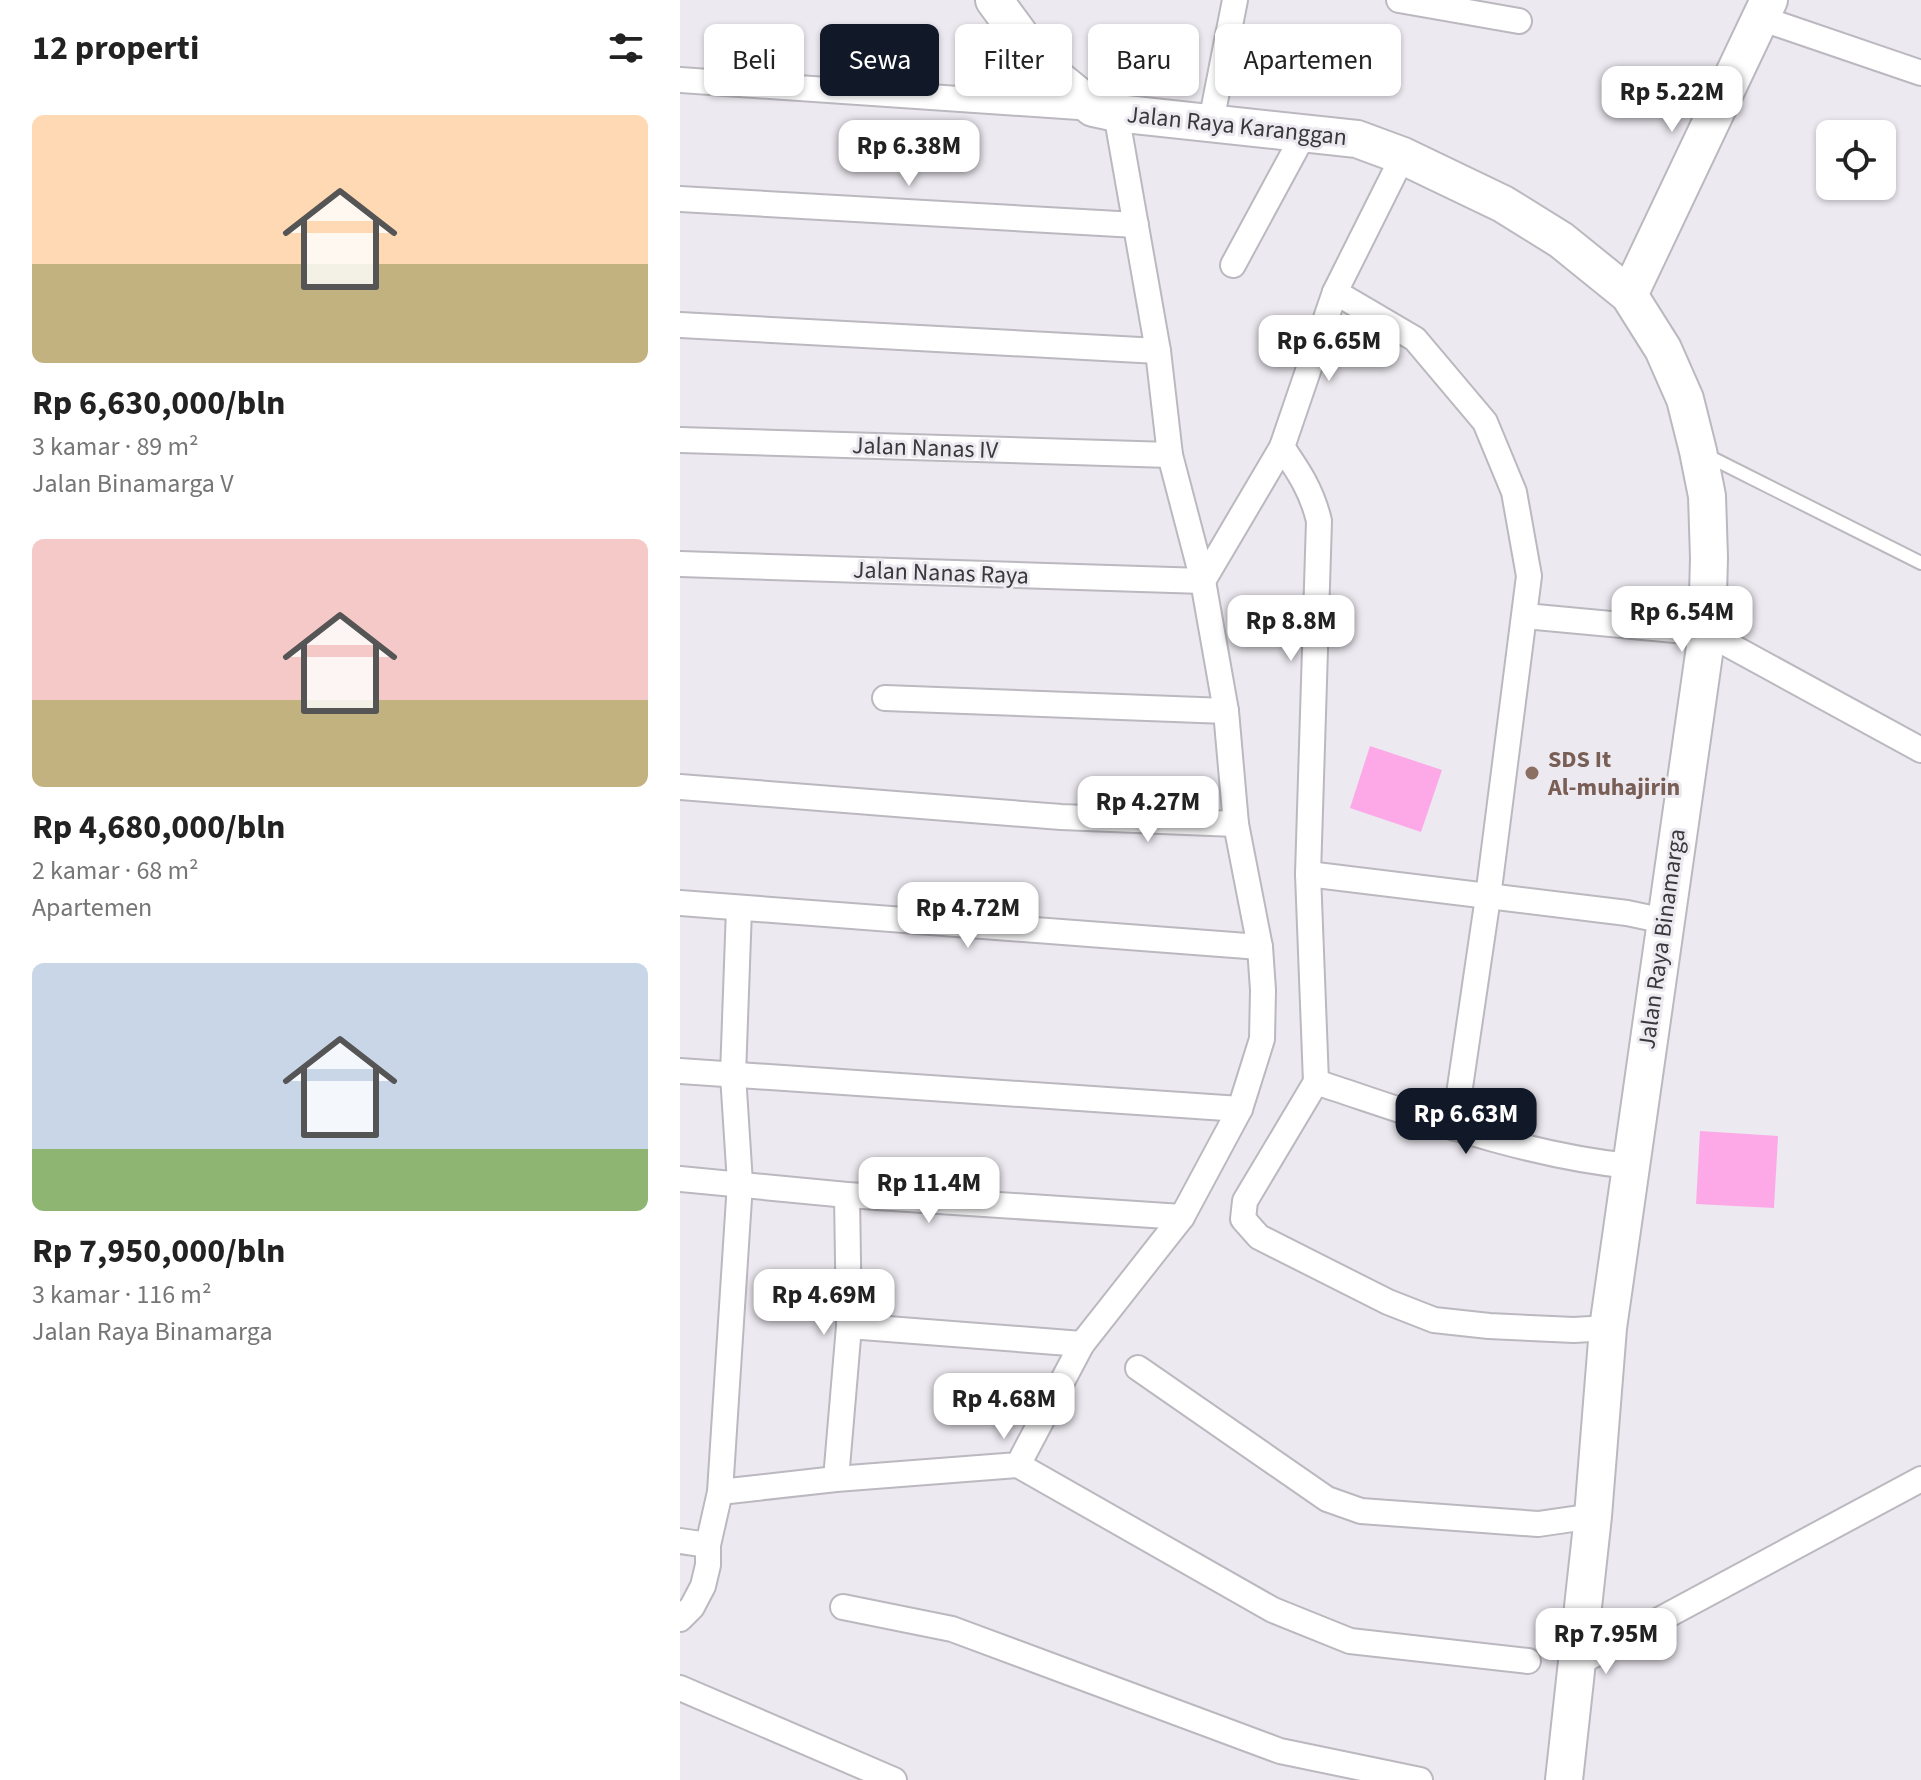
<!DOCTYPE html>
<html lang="id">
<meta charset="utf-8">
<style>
:root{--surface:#fff;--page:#f2f2f2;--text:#222;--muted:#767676;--accent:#111827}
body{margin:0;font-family:"Source Sans 3",sans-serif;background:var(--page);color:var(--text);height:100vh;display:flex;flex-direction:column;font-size:30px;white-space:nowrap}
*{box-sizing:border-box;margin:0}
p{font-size:26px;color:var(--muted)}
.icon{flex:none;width:44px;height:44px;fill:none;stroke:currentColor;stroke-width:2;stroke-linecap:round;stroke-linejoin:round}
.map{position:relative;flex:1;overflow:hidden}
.panel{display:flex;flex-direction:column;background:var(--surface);width:680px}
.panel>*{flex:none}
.banner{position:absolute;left:24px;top:24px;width:760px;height:72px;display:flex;gap:16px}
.fabs{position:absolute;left:1136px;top:120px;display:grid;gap:16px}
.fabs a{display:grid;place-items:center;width:80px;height:80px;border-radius:12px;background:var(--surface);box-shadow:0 2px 6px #0004;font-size:40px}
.price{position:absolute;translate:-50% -68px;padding:0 18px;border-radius:16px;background:#fff;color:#222;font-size:26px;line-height:52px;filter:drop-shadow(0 2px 4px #0008)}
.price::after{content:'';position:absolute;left:50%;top:48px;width:24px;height:18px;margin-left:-12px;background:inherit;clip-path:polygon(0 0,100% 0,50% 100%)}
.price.current{background:var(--accent);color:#fff}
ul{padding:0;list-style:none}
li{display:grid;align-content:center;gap:16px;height:424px;padding:0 32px}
li span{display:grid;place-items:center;height:248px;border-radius:12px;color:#555}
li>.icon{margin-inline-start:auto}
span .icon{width:144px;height:144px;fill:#fffc;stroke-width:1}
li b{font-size:34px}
h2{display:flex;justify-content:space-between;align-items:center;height:96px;padding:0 32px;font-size:34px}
.chip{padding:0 28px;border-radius:12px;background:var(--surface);box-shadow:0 2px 6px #0004;font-size:28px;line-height:72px}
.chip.current{background:var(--accent);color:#fff}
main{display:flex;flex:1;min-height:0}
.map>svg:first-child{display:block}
.building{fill:#fda9e8}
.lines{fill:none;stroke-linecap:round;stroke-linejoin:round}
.lane-casing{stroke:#bbb8bf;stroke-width:16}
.street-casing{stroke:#bbb8bf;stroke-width:28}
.secondary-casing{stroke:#bbb8bf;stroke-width:40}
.lane{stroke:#fff;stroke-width:12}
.street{stroke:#fff;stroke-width:24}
.secondary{stroke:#fff;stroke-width:36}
.education-dot{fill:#8d6e63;stroke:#ece9f0;stroke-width:3}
.labels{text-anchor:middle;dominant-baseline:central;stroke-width:6;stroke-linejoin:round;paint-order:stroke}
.street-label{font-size:24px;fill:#39383a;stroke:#ece9f0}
.education-label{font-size:24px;font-weight:bold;fill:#785e54;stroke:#ece9f0;text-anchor:start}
</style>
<main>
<section class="panel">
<h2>12 properti<svg class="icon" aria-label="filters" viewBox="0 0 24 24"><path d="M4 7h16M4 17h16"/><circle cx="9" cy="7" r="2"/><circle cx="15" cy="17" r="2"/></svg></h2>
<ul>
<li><span style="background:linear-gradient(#ffd9b3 60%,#c2b280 0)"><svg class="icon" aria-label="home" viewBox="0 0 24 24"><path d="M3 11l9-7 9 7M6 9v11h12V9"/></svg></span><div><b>Rp 6,630,000/bln</b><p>3 kamar · 89 m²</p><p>Jalan Binamarga V</p></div></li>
<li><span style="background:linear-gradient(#f6c9c9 65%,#c2b280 0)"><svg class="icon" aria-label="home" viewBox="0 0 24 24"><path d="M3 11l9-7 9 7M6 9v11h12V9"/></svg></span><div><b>Rp 4,680,000/bln</b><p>2 kamar · 68 m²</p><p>Apartemen</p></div></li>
<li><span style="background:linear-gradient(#c9d6e8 75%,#8fb573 0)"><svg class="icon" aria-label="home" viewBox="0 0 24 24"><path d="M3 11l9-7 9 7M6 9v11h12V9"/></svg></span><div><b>Rp 7,950,000/bln</b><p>3 kamar · 116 m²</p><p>Jalan Raya Binamarga</p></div></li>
</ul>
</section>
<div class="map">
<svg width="1241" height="1780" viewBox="0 0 1241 1780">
<rect width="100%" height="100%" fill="#ece9f0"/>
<!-- building -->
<g class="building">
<polygon points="690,746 762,770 741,832 670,808"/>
<polygon points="1020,1131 1098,1136 1094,1208 1016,1204"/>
</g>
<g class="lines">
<defs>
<polyline id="lane" points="1026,455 1241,563"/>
<g id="street">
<polyline points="719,0 839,21"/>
<polyline points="1080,18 1241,73"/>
<polyline points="0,80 413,108"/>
<polyline points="531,122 555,0"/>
<polyline points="0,199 456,225"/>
<polyline points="553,265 625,132"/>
<polyline points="655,292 735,339 805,422 834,492 849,576 808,897 774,1128"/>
<polyline points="0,325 478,351"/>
<polyline points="0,440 490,455"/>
<path d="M602 447C619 472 632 491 639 521L628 874"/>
<polyline points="0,564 523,581 602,447 655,292 723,156"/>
<polyline points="845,616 1027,633 1241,750"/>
<polyline points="205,698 546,711"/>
<polyline points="0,787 381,817 556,824"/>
<polyline points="0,903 580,947"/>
<polyline points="0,1071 560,1109"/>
<polyline points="636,1082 628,874 947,913 985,921"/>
<polyline points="636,1082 565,1201 563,1219 579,1237 708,1302 754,1320 809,1326 894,1330 928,1328"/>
<path d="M636 1082C739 1116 842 1155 950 1166"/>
<polyline points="0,1179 167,1195 502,1217"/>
<polyline points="169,1326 402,1344"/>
<polyline points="458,1368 647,1499 681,1511 858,1524 913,1516"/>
<polyline points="338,1465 593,1610 670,1641 848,1661"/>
<polyline points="156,1479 169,1326 167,1195"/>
<polyline points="40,1492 156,1479 338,1465 402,1344 502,1217 560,1109 582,1039 583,990 580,947 556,824 546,711 523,581 490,455 478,351 436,113"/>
<polyline points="0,1541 28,1545"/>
<polyline points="163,1607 272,1629 600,1751 740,1780"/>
<polyline points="0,1619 12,1607 23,1586 28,1565 28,1545 40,1492 60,1183 53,1075 59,909"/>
<polyline points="897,1664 1241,1479"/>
<polyline points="0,1688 214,1780"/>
</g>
<g id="secondary">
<polyline points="314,0 364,68 413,108 436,113 677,139 723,156 823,204 881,240 949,295 983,349 1005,399 1018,451 1027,496 1029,558 1027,633 928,1328 913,1516 884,1780"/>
<polyline points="949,295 1089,0"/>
</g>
</defs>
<!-- lane casing -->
<use href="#lane" class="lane-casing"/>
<!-- street casing -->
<use href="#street" class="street-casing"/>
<!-- secondary casing -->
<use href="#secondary" class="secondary-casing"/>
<!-- lane -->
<use href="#lane" class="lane"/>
<!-- street -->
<use href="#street" class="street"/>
<!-- secondary -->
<use href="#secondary" class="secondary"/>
</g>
<!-- markers -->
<circle class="education-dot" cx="852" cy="773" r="8"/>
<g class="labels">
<!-- street labels -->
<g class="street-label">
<text transform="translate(557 126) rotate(6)">Jalan Raya Karanggan</text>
<text transform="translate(245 448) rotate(2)">Jalan Nanas IV</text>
<text transform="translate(261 573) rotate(2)">Jalan Nanas Raya</text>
<text transform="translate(982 939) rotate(-82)">Jalan Raya Binamarga</text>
</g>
<!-- education labels -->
<g class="education-label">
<text x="868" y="759">SDS It<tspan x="868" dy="28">Al-muhajirin</tspan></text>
</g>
</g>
</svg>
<div class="fabs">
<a><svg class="icon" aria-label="locate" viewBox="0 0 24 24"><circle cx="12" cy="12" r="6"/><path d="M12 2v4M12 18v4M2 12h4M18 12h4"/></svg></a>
</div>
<b class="price" style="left:992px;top:134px">Rp 5.22M</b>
<b class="price" style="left:229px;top:188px">Rp 6.38M</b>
<b class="price" style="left:649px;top:383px">Rp 6.65M</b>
<b class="price" style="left:1002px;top:654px">Rp 6.54M</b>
<b class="price" style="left:611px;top:663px">Rp 8.8M</b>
<b class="price" style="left:468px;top:844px">Rp 4.27M</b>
<b class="price" style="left:288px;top:950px">Rp 4.72M</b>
<b class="price current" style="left:786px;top:1156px">Rp 6.63M</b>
<b class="price" style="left:249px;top:1225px">Rp 11.4M</b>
<b class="price" style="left:144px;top:1337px">Rp 4.69M</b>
<b class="price" style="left:324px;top:1441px">Rp 4.68M</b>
<b class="price" style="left:926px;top:1676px">Rp 7.95M</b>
<div class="banner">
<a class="chip">Beli</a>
<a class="chip current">Sewa</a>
<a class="chip">Filter</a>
<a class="chip">Baru</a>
<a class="chip">Apartemen</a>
</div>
</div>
</main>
